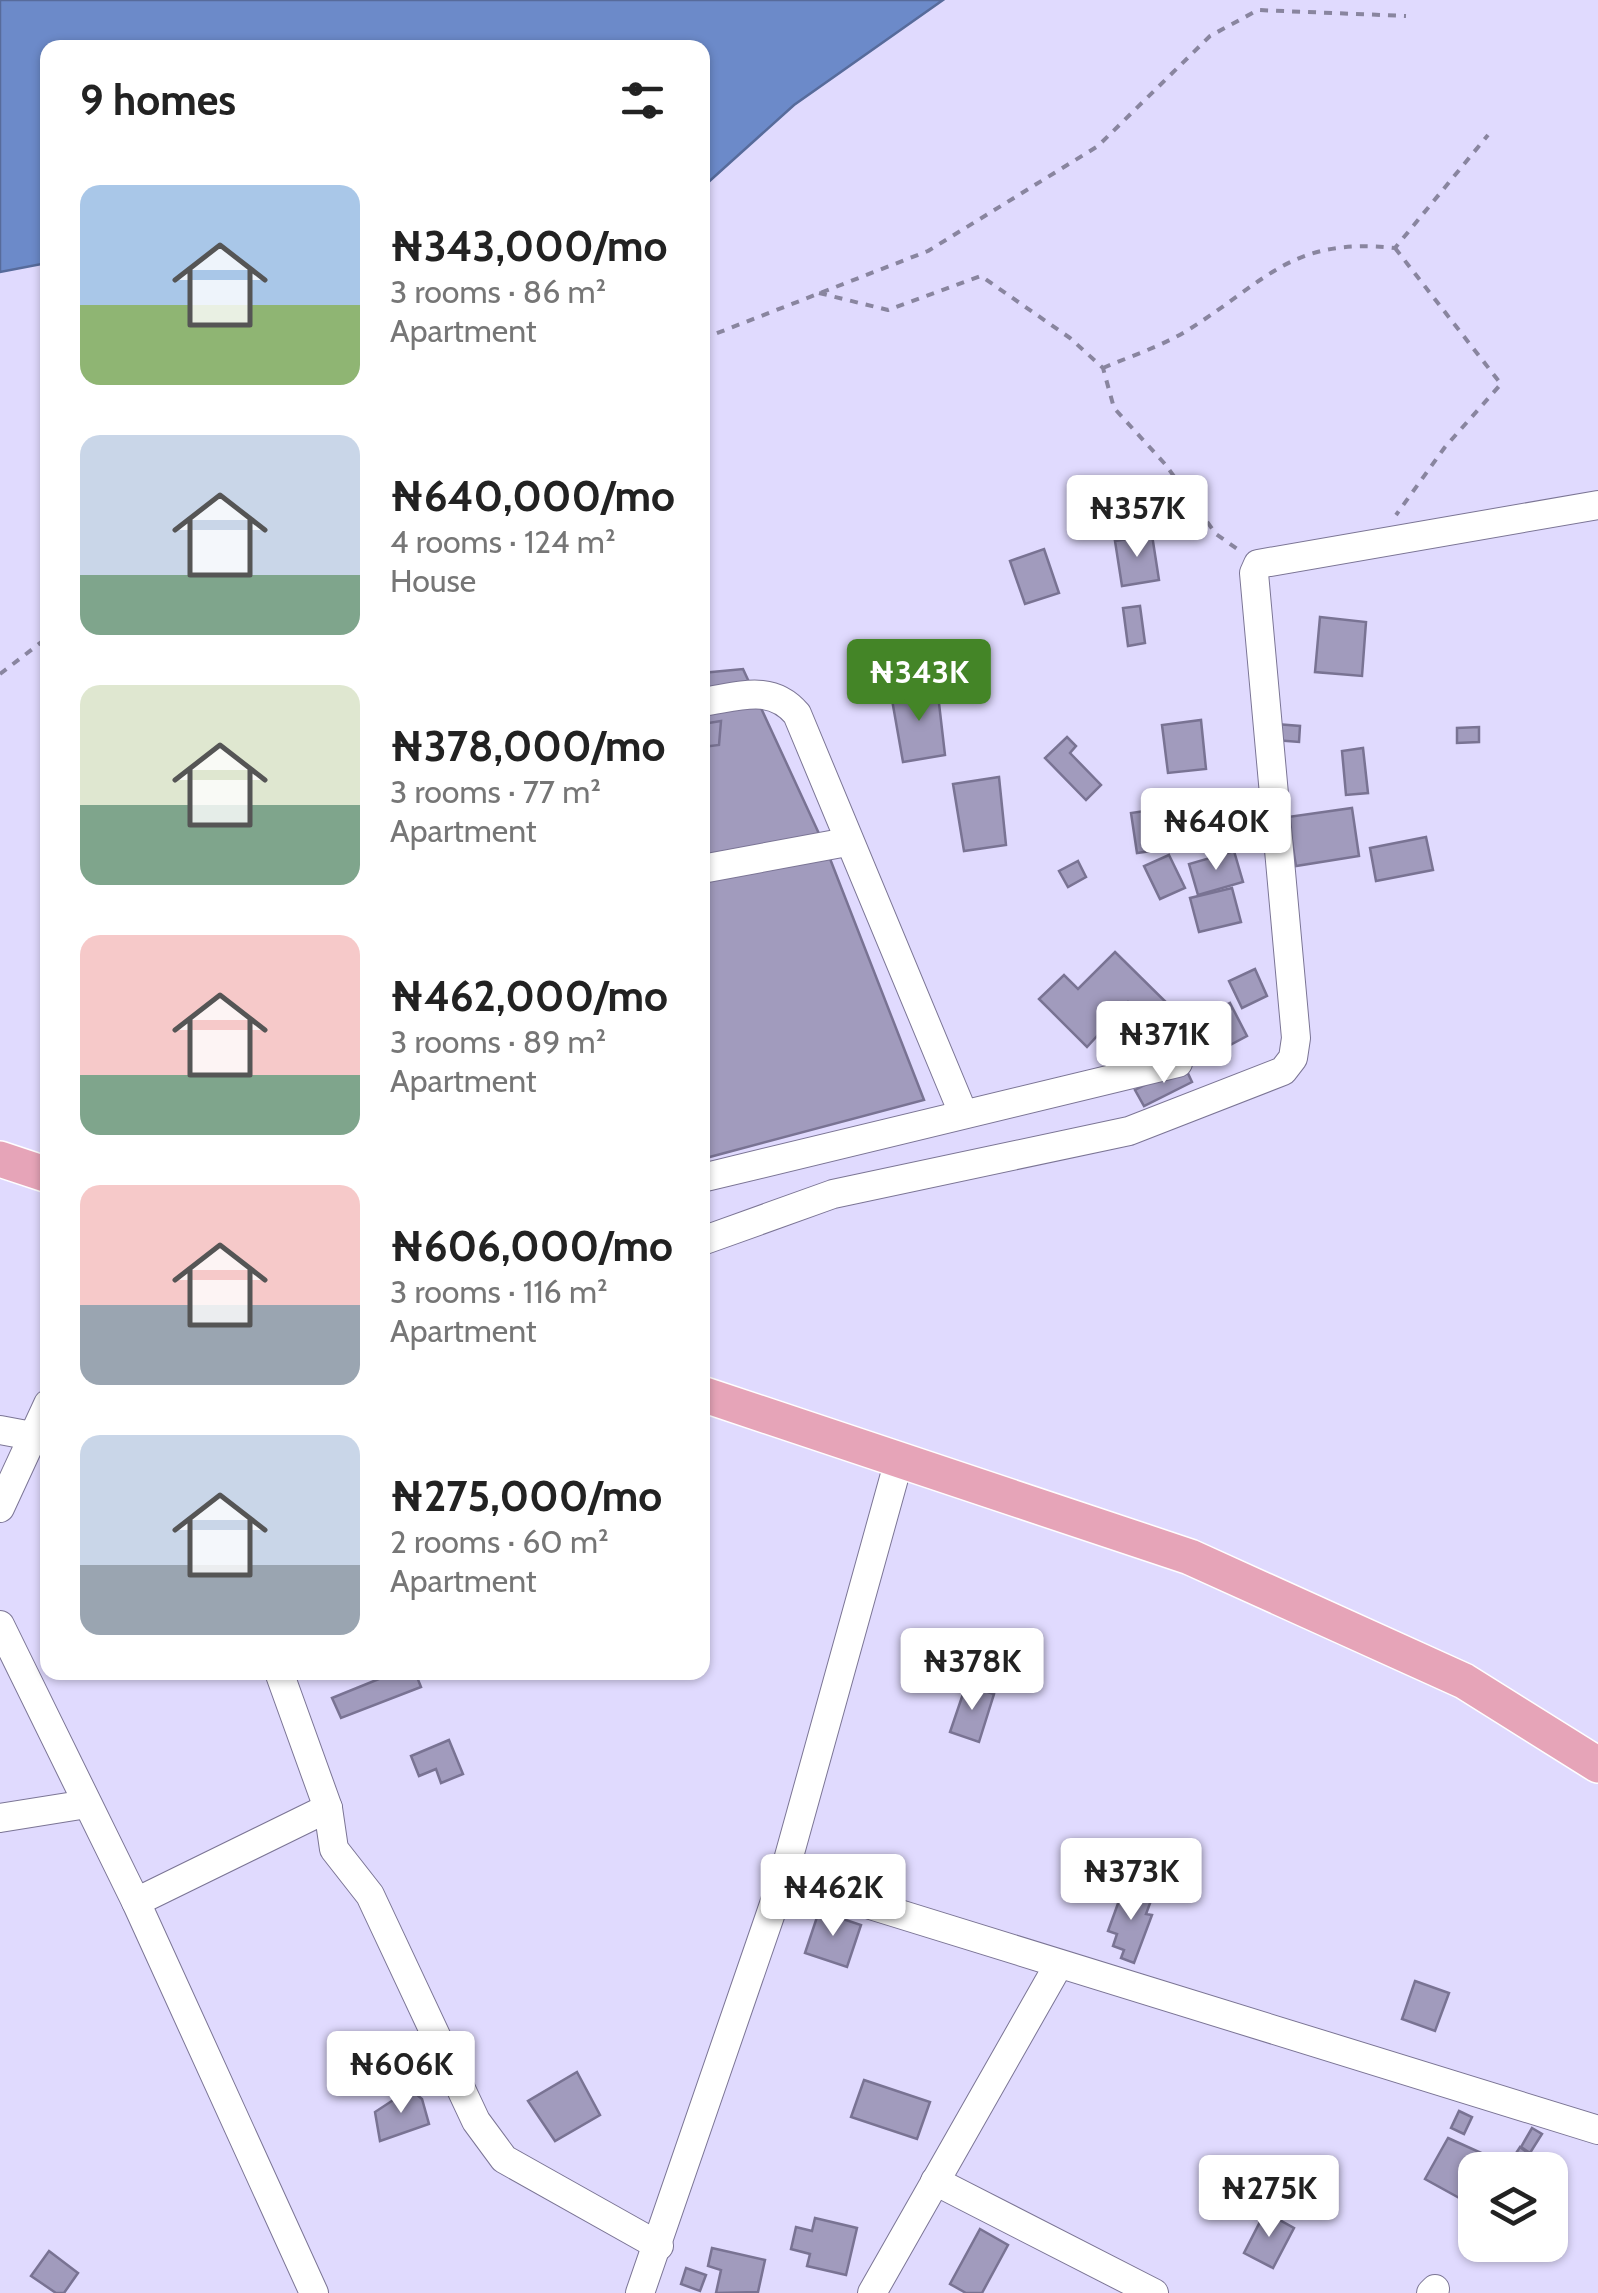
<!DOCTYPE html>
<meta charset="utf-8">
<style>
:root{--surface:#fff;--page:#f2f2f2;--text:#222;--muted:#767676;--accent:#448527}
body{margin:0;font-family:Cabin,sans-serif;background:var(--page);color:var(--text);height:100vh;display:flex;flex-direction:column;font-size:38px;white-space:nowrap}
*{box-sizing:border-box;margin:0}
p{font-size:32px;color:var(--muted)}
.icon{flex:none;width:55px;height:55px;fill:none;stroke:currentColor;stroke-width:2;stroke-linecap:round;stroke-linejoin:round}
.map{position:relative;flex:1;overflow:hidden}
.panel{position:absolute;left:40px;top:40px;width:670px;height:1640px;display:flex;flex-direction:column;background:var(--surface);border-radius:20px;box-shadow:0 2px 8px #0004}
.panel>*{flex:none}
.fabs{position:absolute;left:1458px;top:2152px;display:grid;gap:20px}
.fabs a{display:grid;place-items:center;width:110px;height:110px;border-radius:20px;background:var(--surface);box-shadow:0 2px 8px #0004;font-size:50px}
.price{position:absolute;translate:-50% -85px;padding:0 22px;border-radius:10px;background:#fff;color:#222;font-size:32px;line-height:65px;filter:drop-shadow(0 2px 5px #0008)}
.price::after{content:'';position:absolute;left:50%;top:60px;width:30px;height:22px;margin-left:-15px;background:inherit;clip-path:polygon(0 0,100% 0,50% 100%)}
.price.selected{background:var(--accent);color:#fff}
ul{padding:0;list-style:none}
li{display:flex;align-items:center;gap:30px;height:250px;padding:0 40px}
li span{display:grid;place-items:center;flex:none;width:280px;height:200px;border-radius:20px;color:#555}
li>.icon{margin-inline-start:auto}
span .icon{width:120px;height:120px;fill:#fffc;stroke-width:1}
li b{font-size:42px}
h2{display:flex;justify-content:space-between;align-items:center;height:120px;padding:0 40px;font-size:42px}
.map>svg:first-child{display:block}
.water{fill:#6c8ac9;stroke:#576b9b;stroke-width:2.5}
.building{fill:#a19bbd;stroke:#797393;stroke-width:2.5}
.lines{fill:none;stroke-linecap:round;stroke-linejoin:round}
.minor-casing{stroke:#7b7595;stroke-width:30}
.major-casing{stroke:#fff;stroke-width:38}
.path{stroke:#89859f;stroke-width:4;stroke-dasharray:8 8;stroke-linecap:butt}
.minor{stroke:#fff;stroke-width:28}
.major{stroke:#e6a4b8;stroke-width:35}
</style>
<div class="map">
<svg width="1598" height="2293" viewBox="0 0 1598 2293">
<rect width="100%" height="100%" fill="#e0dafe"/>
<!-- water -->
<polygon class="water" points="0,0 943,0 794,105 703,187 702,48 48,48 47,263 0,272"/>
<!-- building -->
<g class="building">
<polygon points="1152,535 1159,580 1122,586 1115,541"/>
<polygon points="1044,549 1059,593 1025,604 1010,561"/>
<polygon points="1140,606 1145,643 1128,646 1123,608"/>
<polygon points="1320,617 1366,622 1362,676 1315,672"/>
<polygon points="743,669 827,851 924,1100 702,1159 702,673"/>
<polygon points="937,686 945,755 903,762 891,694"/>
<polygon points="1201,720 1206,769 1168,773 1162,725"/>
<polygon points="721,721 719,745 702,747 702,724"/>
<polygon points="1276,724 1300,726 1299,742 1275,740"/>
<polygon points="1479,727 1479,742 1457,743 1457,728"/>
<polygon points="1067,737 1076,746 1070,753 1101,785 1086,800 1045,758"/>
<polygon points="1363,748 1368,793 1346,795 1342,751"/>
<polygon points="999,777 1006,845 964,851 953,784"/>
<polygon points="1207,802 1213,842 1137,853 1131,813"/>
<polygon points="1352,808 1359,856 1296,866 1288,817"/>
<polygon points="1426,837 1433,870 1376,881 1370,848"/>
<polygon points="1234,851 1243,882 1198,895 1189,864"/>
<polygon points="1169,855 1185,888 1160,899 1144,866"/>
<polygon points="1078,861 1086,877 1068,887 1059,871"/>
<polygon points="1232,888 1241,922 1199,932 1190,898"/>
<polygon points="1115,952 1178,1014 1159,1033 1128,1002 1087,1047 1039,999 1064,975 1078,989"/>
<polygon points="1255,969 1267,996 1242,1008 1229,981"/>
<polygon points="1230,1003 1247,1036 1230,1045 1212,1012"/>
<polygon points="1184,1065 1192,1082 1144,1106 1135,1090"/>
<polygon points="396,1672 415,1672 421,1687 341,1718 332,1698"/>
<polygon points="966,1685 994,1694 979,1742 950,1732"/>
<polygon points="449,1740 463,1774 441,1783 436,1769 419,1776 411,1756"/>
<polygon points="1124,1887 1152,1898 1146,1914 1152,1915 1134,1963 1121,1958 1124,1950 1113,1946 1117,1934 1108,1931"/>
<polygon points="819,1911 861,1925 847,1967 805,1953"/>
<polygon points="1415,1981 1449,1993 1435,2031 1402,2019"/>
<polygon points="402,2033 417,2074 386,2087 375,2045"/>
<polygon points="577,2072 600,2115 555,2141 528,2101"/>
<polygon points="864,2080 930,2102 917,2139 851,2117"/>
<polygon points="410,2089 422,2099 429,2124 380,2141 375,2112"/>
<polygon points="1459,2111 1472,2117 1464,2134 1451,2128"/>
<polygon points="1532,2128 1542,2134 1530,2153 1521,2147"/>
<polygon points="1448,2138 1497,2160 1491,2170 1475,2170 1472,2205 1425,2179"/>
<polygon points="1520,2147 1529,2154 1518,2170 1512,2170 1507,2167"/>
<polygon points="1265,2212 1294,2228 1273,2268 1244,2253"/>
<polygon points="815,2218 857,2228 846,2275 807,2266 810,2254 791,2249 796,2227 812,2231"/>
<polygon points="980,2229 1008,2245 982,2293 966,2293 950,2284"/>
<polygon points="712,2248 765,2260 758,2292 716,2293 721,2270 708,2266"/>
<polygon points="49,2251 78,2273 64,2293 56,2293 31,2276"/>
<polygon points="686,2268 706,2275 700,2291 681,2284"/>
</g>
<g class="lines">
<defs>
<g id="minor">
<path d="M702 702C738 697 771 683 797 714L963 1113"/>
<polyline points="702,869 847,842"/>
<polyline points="702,1178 1178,1063"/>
<polyline points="702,1241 833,1194 1129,1131 1283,1071 1293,1058 1296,1038 1254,573 1258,564 1598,505"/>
<polyline points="0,1430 48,1439"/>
<polyline points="0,1508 48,1404"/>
<polyline points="0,1625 136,1902 328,1808"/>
<polyline points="279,1672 328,1808 334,1849 370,1895 476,2121 504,2159 659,2246"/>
<polyline points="0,1818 87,1804"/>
<polyline points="783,1878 1598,2130"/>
<polyline points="136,1902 314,2293"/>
<polyline points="935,2181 1154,2293"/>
<polyline points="640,2293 783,1878 899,1460"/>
<polyline points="872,2293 1059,1964"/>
<polyline points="1431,2293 1435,2289"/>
</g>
<g id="major">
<polyline points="0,1159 48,1175"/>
<polyline points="702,1394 1190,1557 1464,1681 1598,1765"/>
</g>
</defs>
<!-- minor casing -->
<use href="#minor" class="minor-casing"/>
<!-- major casing -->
<use href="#major" class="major-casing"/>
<!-- path -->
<g class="path">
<polyline points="1395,248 1501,384 1445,447 1396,515"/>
<polyline points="819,293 888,310 981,276 1070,338 1103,368 1114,408 1165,464 1216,534 1240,551"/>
<polyline points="702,339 928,251 1098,146 1210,36 1258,10 1406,16"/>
<path d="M1103 368C1131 356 1162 346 1188 330 1268 280 1291 237 1395 248L1488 135"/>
<polyline points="0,674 48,637"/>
</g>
<!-- minor -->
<use href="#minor" class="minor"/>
<!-- major -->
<use href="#major" class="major"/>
</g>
</svg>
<div class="fabs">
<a><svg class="icon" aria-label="layers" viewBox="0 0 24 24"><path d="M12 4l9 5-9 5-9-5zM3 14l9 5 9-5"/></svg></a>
</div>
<b class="price" style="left:1137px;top:560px">₦357K</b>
<b class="price selected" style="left:919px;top:724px">₦343K</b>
<b class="price" style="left:1216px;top:873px">₦640K</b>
<b class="price" style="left:1164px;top:1086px">₦371K</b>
<b class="price" style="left:972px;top:1713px">₦378K</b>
<b class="price" style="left:1131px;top:1923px">₦373K</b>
<b class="price" style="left:833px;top:1939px">₦462K</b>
<b class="price" style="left:401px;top:2116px">₦606K</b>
<b class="price" style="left:1269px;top:2240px">₦275K</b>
<section class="panel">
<h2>9 homes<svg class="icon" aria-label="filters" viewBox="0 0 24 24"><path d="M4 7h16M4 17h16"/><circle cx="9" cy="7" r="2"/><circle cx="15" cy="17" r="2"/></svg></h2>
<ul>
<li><span style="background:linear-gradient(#a9c7e8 60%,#8fb573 0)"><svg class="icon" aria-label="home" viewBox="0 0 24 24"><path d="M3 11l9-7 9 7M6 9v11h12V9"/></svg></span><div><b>₦343,000/mo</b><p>3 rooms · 86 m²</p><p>Apartment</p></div></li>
<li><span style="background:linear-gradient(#c9d6e8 70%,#7fa58c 0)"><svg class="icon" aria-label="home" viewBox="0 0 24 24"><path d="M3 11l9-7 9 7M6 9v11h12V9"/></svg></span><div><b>₦640,000/mo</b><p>4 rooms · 124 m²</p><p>House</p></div></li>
<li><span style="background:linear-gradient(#dfe7d0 60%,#7fa58c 0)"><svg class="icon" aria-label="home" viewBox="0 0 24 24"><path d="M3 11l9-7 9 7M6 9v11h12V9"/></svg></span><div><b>₦378,000/mo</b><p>3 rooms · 77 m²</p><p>Apartment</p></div></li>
<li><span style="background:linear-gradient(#f6c9c9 70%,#7fa58c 0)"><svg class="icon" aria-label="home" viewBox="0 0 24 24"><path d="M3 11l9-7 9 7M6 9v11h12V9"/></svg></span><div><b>₦462,000/mo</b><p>3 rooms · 89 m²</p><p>Apartment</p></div></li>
<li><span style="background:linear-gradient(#f6c9c9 60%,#9aa5b1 0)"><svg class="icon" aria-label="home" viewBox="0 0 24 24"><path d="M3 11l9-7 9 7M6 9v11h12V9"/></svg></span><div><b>₦606,000/mo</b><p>3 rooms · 116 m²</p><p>Apartment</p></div></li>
<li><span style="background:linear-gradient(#c9d6e8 65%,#9aa5b1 0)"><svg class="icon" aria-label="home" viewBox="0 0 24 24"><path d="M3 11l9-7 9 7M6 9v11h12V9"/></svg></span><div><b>₦275,000/mo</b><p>2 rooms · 60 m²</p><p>Apartment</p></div></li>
</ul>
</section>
</div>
